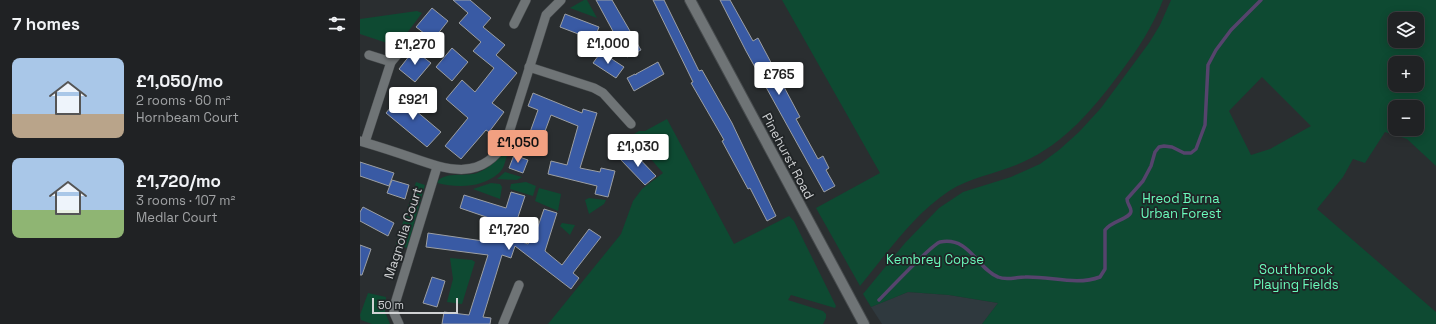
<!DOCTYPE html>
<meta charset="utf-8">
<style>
:root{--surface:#202224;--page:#282a2c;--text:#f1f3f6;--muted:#a2a4a6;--line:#3d3f41;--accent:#f2a081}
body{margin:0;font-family:"Space Grotesk",sans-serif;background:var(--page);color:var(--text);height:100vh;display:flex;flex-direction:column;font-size:15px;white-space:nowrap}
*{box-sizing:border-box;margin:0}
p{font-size:13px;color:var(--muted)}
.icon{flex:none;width:22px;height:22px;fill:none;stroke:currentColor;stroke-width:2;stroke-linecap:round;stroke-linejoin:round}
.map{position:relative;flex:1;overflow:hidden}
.drawer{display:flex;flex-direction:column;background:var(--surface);width:360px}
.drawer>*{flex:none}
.buttons{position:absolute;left:1028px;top:12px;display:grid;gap:8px}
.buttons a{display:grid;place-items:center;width:36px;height:36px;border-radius:8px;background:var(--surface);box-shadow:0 2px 10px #0003,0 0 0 1px var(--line);font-size:20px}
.scale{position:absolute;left:12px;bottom:10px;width:86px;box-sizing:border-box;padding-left:4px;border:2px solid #d0d2d4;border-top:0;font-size:11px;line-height:14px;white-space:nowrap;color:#d0d2d4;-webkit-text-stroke:3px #202426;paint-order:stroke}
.price{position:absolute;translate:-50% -34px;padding:0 9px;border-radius:4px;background:#fff;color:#222;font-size:13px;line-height:26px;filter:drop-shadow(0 1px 2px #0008)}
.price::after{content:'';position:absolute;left:50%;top:24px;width:12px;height:9px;margin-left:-6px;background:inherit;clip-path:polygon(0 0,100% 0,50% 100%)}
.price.current{background:var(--accent);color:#111}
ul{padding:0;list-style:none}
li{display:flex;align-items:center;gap:12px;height:100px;padding:0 12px}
li span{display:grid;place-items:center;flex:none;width:112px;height:80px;border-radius:8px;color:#555}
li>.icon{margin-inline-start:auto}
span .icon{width:48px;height:48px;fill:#fffc;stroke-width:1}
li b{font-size:17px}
h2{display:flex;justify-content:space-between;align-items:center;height:48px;padding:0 12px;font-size:17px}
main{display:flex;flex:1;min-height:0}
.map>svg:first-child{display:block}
.built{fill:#2f393e}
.green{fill:#0e4a32;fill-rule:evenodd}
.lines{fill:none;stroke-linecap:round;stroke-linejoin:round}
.stream{stroke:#56446d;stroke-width:3.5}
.building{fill:#395aa4;stroke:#9c9fa3}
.street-casing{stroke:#474b4d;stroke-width:10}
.secondary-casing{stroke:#474b4d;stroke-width:12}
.street{stroke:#6f7476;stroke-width:9}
.secondary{stroke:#6f7476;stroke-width:10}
.labels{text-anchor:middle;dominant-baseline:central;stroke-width:3.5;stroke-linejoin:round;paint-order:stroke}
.street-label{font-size:13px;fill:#d0d2d4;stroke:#202426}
.park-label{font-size:13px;fill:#6afbbb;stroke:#202426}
</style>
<main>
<section class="drawer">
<h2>7 homes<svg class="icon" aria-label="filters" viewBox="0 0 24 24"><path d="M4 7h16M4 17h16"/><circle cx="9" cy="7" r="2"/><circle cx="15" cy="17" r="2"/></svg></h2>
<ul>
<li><span style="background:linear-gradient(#a9c7e8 70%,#b9a48a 0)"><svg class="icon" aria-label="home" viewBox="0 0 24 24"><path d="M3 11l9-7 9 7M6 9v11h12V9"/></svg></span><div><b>£1,050/mo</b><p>2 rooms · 60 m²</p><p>Hornbeam Court</p></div></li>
<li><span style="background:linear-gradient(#a9c7e8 65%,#8fb573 0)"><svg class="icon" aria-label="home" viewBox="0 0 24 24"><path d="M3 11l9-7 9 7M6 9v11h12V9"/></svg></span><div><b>£1,720/mo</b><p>3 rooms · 107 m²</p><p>Medlar Court</p></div></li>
</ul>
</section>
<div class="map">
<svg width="1076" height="324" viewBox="0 0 1076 324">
<rect width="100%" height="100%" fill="#2a2e30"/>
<!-- built -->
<polygon class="built" points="548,292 589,295 638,303 622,324 522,324 511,307"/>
<!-- green -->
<g class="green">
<polygon points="224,0 227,0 237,18 210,8"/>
<path d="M422 0H803C792 28 778 49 760 73 733 109 705 143 663 162 640 173 610 177 589 191 553 215 528 252 500 286L456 208 520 173Z"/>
<path d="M811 0H1076V166L1047 139 1025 132 1005 163 993 159 983 177 957 209 1076 312V324H622L638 303 589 295 548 292 511 307 503 294 545 243 579 208 603 192 651 177 680 164 699 150 719 132 741 108 789 43 800 25ZM1035 19H1057V41H1035ZM1035 63H1057V85H1035ZM902 77 951 126 910 149 891 155 869 111ZM1035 107H1057V129H1035Z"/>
<polygon points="57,11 62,13 35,49 32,50 33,45 0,34 0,19"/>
<polygon points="307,119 374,244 429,216 434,221 476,306 475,308 431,295 428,300 463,311 466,314 466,318 463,324 188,324 261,234 273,201 282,189 303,173 271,136 279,131 285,131"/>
<path d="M143 154 147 156C145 161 144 169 139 173 122 188 98 188 77 183 82 171 105 177 117 173 128 169 135 162 143 154Z"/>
<polygon points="145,172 162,177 157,180 137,179"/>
<polygon points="56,182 65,185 47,248 36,244"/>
<polygon points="166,182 176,186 173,196 150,189 151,184"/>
<polygon points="131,183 140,184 142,187 140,199 113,189"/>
<polygon points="179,188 201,194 198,211 175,201"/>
<polygon points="229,198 246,200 244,204 229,214 225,200"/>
<polygon points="202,223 215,225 210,235 200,226"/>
<polygon points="90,258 112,260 115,262 102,304 87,302 93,279"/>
<polygon points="8,293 26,297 25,312 30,324 12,324 1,320 0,315"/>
</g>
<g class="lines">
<!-- stream -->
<path class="stream" d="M519 300C528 291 572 244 580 242 610 236 617 269 638 277 647 281 655 277 665 277 690 276 716 286 740 277L745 269V230C752 220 771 219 771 211 771 207 767 204 767 199L783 181 791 166 795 152 799 147 804 146 812 147 824 153H831L836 149 845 125 848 65 856 50 871 30 901 0"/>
</g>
<!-- building -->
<g class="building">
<polygon points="93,0 110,0 131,18 123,27 145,45 136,55 157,73 132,103 144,112 129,132 126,130 101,159 85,146 108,118 86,99 102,80 115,92 134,68 113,51 121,42 99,23 108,13"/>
<polygon points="236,0 252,0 281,50 267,57"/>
<polygon points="293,0 304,0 339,71 342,70 372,123 416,216 407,221 390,188 388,189 362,141 364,140 331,83 333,82"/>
<polygon points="360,0 370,0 393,41 398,38 440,117 436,119 458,159 463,156 469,168 466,170 475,186 464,192 386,51"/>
<polygon points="72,8 88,21 73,40 56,27"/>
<polygon points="205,14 239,27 234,40 200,27"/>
<polygon points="92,48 108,62 92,81 76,67"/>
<polygon points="54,50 71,63 55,82 39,69"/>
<polygon points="241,52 264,67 256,78 233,63"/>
<polygon points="298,62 304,74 274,91 267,78 275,74 276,75 276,74"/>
<polygon points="173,93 222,113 223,109 237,113 220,168 240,172 241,168 255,171 248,197 235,194 237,186 188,174 191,161 207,165 218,126 191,115 178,150 165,146 178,110 168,106"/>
<polygon points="40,96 44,96 58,107 55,110 81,132 67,147 26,113"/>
<polygon points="271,150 296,176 285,185 261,160"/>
<polygon points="154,155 168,160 163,173 149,168"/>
<polygon points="0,162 34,173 29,186 0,176"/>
<polygon points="32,180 49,185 45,199 27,193"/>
<polygon points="151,192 165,196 151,238 168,244 175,235 184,209 197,213 185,251 202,265 229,229 241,237 213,273 219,278 211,289 155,246 151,258 142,255 123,317 131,318 130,324 82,324 84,312 109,315 128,255 66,247 68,233 130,242 138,221 100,208 104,195 146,208"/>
<polygon points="3,207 34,223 28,236 0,221 0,212"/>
<polygon points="0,245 11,249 2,275 0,275"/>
<polygon points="72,277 85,281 77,307 63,303"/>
</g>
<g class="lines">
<defs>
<g id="street">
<polyline points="154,24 166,0"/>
<polyline points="31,62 49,41"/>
<polyline points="169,67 234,88 243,93 271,124"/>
<path d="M0 141C17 146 33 151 50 157 87 170 123 183 147 139L186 15 201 0"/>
<polyline points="5,142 31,62 9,55"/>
<polyline points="39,324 34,313 34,307 77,167"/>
<polyline points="143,324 159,285"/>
</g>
<polyline id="secondary" points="330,0 504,324"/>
</defs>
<!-- street casing -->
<use href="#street" class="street-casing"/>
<!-- secondary casing -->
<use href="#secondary" class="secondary-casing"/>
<!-- street -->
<use href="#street" class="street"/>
<!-- secondary -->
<use href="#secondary" class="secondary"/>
</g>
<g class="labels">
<!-- street labels -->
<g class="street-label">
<text transform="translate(428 156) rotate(62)">Pinehurst Road</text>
<text transform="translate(43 233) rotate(-72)">Magnolia Court</text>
</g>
<!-- park labels -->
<g class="park-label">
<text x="821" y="198">Hreod Burna<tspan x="821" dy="15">Urban Forest</tspan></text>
<text x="575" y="259">Kembrey Copse</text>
<text x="936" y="269">Southbrook<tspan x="936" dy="15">Playing Fields</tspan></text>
</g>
</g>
</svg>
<div class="buttons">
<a><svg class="icon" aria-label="layers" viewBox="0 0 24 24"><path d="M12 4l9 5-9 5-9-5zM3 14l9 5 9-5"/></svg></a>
<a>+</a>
<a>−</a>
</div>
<div class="scale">50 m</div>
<b class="price" style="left:248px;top:65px">£1,000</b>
<b class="price" style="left:55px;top:66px">£1,270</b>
<b class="price" style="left:419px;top:96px">£765</b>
<b class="price" style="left:53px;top:121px">£921</b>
<b class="price current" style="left:158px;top:164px">£1,050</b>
<b class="price" style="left:278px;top:168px">£1,030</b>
<b class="price" style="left:149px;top:251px">£1,720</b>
</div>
</main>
